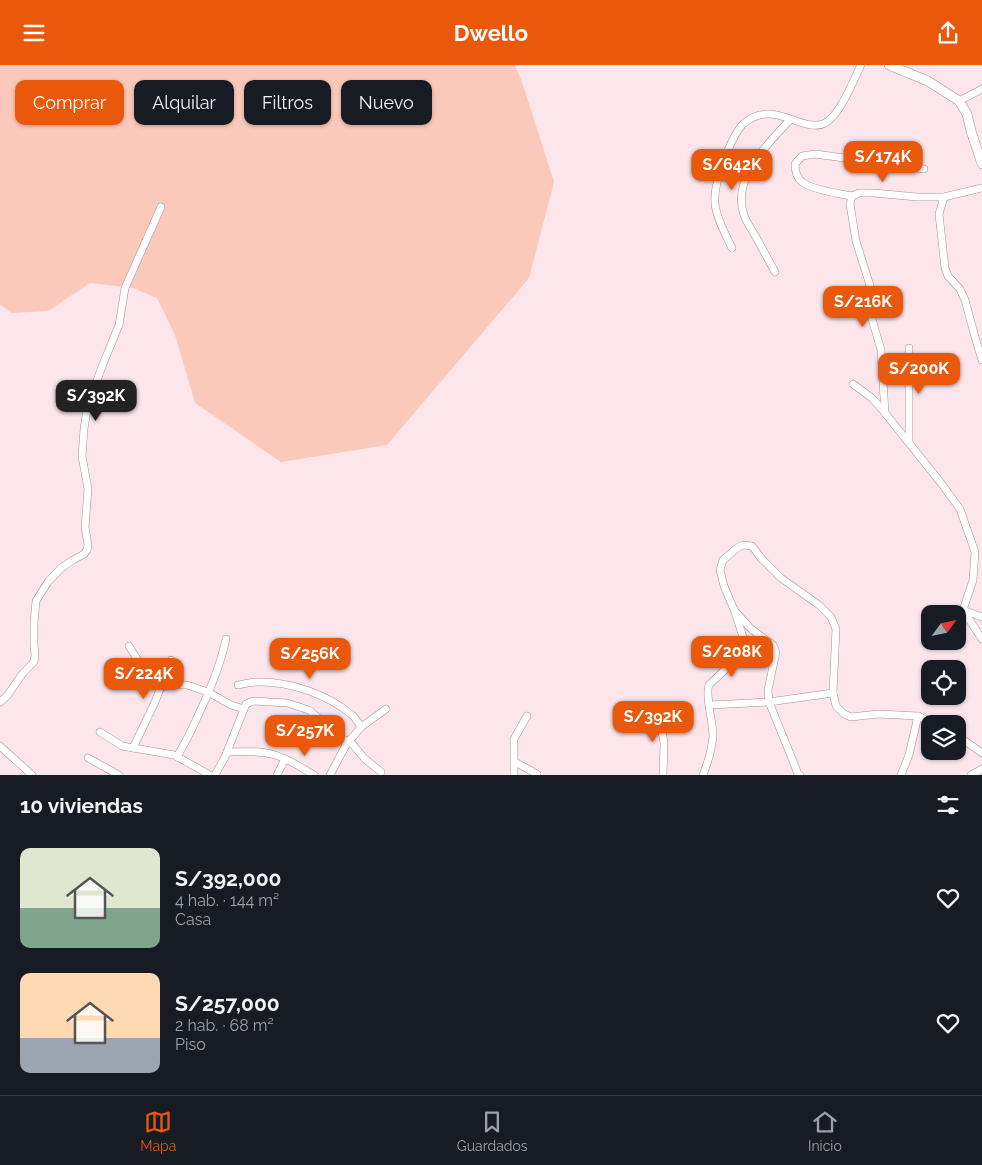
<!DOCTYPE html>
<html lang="es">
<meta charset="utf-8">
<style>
:root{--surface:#171b24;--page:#242831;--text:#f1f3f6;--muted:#9ea1a6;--line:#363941;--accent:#ea580c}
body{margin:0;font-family:Raleway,sans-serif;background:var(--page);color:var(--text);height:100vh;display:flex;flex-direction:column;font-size:19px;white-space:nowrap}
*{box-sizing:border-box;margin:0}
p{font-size:16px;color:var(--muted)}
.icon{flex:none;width:28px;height:28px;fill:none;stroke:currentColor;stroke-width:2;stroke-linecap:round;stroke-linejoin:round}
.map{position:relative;height:710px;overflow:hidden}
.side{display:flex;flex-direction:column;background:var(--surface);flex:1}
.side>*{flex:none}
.guide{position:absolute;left:15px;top:15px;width:500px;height:45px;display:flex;gap:10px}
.needle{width:32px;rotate:57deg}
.tools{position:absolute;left:921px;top:540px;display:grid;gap:10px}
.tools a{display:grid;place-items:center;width:45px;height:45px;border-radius:10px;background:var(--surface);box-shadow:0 1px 4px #0004;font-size:25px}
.price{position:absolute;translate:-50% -42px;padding:0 11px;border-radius:10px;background:var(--accent);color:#fff;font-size:16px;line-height:32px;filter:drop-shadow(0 1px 2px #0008)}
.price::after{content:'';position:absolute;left:50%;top:30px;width:15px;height:11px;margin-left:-8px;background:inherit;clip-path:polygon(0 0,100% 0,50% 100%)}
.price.active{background:#222;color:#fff}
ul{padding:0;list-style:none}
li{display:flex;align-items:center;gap:15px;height:125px;padding:0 20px}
li span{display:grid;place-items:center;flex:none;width:140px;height:100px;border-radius:10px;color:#555}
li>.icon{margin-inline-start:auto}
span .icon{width:60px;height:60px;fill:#fffc;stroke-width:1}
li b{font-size:21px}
h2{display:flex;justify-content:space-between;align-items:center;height:60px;padding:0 20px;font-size:21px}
.pill{padding:0 18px;border-radius:10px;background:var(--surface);box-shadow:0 1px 4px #0004;font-size:18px;line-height:45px}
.pill.active{background:var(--accent);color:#fff}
header{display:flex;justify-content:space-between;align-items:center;height:65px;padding:0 20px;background:var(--accent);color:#fff;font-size:22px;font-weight:700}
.tabs{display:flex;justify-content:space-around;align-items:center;height:70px;border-top:1px solid var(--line);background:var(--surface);font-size:14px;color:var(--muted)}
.tabs a{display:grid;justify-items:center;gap:2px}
.tabs .active{color:var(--accent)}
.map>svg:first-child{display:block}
.green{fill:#fac9ba}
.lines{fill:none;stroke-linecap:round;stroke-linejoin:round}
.minor-casing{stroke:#a78d94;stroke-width:8}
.tertiary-casing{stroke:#a78d94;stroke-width:10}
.minor{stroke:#fff;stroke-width:7}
.tertiary{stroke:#fff;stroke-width:9}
</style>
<header><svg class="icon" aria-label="menu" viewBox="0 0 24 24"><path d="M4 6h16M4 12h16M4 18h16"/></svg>Dwello<svg class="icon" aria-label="share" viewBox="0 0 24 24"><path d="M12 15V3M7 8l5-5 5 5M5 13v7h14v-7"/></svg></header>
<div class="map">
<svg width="982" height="710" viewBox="0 0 982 710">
<rect width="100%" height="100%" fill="#fce6eb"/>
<!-- green -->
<polygon class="green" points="0,0 515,0 522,17 554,117 529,213 387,380 281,397 195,338 175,270 157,233 133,223 90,218 48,246 12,248 0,240"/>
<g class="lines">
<defs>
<g id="minor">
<polyline points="959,36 982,24"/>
<path d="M852 131C840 129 810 124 802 117 796 112 795 106 795 99L802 91 815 89 924 104"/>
<polyline points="944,132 939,149 945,203 948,211 960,224 965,235 975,272 982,295"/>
<path d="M732 183C726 171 715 150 715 137 713 119 731 72 743 59 750 53 758 49 767 49 784 47 810 67 825 58 841 49 853 16 861 0"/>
<path d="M775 207C768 194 761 181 753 167 750 162 746 156 744 150 731 114 768 78 790 55"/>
<polyline points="853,319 872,333 885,348 941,418 960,444 975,487 973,515 963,545"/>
<polyline points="885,348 881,285 872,254 871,244 872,227 856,176 850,139 852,131 859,128 874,128 917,132 944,132 982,123"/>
<polyline points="909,376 909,283"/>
<polyline points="963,545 982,574"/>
<polyline points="963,545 982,552"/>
<polyline points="735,546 750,563 773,580 776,587 768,625 769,637 793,696 798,709 800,710"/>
<polyline points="129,581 142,602 161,622 172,620 187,620 208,627 231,640 244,644"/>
<path d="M238 620C244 619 251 617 257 617 289 616 327 629 352 650 356 653 358 658 361 662"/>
<polyline points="0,637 7,631 23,608 34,597 35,590 34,580 34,557 36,536 48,517 61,503 73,495 84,489 87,485 88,480 85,462 88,424 82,391 84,364 86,351 88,340 103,299 119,260 125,223 161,142"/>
<polyline points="710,640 769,637 833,628"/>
<polyline points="658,645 664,678 663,710"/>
<polyline points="100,667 122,681 174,690 210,710"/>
<polyline points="958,671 982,688"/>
<polyline points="349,675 364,693 381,707"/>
<polyline points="0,681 32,710"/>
<polyline points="133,683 155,637 171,595"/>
<path d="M227 687C242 687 260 685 275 690 289 694 302 703 314 710"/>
<path d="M177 692C181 684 186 676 190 668 204 638 219 607 226 574"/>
<polyline points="88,693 119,710"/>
<polyline points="515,697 537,709"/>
<polyline points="215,710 225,692 246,639 253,636 287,638 309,645 343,674 346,680 361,662 386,644"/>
<polyline points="277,710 285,694"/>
<polyline points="330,710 346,680"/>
<polyline points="514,710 514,674 527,651"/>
<path d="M703 710C708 697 712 685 713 671 713 658 705 629 709 620L739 591 744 582 743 572 735 547 724 521 720 505 723 495 737 483 743 480 752 481 761 493 781 513 819 540 831 552 836 564 833 628 836 641 844 649 851 652 878 649 918 651 934 659"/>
<polyline points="901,710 909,690 918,651"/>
<polyline points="971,710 982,704"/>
</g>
<polyline id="tertiary" points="889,0 928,16 959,36 967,49 971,66 982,99"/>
</defs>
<!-- minor casing -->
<use href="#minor" class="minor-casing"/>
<!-- tertiary casing -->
<use href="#tertiary" class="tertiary-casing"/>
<!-- minor -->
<use href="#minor" class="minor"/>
<!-- tertiary -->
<use href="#tertiary" class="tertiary"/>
</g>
</svg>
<div class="tools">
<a><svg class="needle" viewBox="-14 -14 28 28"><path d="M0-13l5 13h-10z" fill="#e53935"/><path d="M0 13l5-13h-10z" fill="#9ea1a6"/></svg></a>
<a><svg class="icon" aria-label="locate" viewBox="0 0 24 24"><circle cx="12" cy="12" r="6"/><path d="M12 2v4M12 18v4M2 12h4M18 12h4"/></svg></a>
<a><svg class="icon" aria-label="layers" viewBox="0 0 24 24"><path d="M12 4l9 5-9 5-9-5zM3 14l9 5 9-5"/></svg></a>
</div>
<b class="price" style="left:883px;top:118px">S/174K</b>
<b class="price" style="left:732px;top:126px">S/642K</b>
<b class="price" style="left:863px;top:263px">S/216K</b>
<b class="price" style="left:919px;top:330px">S/200K</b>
<b class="price active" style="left:96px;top:357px">S/392K</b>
<b class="price" style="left:732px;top:613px">S/208K</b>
<b class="price" style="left:310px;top:615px">S/256K</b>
<b class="price" style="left:144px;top:635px">S/224K</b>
<b class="price" style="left:653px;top:678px">S/392K</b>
<b class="price" style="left:305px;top:692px">S/257K</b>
<div class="guide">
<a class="pill active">Comprar</a>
<a class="pill">Alquilar</a>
<a class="pill">Filtros</a>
<a class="pill">Nuevo</a>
</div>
</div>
<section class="side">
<h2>10 viviendas<svg class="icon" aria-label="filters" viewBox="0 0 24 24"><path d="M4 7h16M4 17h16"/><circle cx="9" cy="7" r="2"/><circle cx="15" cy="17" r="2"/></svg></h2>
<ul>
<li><span style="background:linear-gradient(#dfe7d0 60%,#7fa58c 0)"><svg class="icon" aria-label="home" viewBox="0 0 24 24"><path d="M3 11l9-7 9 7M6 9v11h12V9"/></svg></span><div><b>S/392,000</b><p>4 hab. · 144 m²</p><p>Casa</p></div><svg class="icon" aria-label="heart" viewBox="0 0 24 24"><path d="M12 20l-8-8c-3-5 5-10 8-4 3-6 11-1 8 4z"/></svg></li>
<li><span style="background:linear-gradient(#ffd9b3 65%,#9aa5b1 0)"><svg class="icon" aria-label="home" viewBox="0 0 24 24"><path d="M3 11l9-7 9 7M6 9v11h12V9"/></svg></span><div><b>S/257,000</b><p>2 hab. · 68 m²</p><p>Piso</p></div><svg class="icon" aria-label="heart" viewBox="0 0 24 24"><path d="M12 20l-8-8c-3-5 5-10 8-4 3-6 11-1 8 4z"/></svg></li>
</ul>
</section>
<nav class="tabs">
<a class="active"><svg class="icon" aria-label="map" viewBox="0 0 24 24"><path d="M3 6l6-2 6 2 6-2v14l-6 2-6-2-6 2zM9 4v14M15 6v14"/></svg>Mapa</a>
<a><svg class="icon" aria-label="saved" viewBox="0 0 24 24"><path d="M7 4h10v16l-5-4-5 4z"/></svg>Guardados</a>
<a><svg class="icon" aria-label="home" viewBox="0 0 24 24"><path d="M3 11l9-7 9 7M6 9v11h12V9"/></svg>Inicio</a>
</nav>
